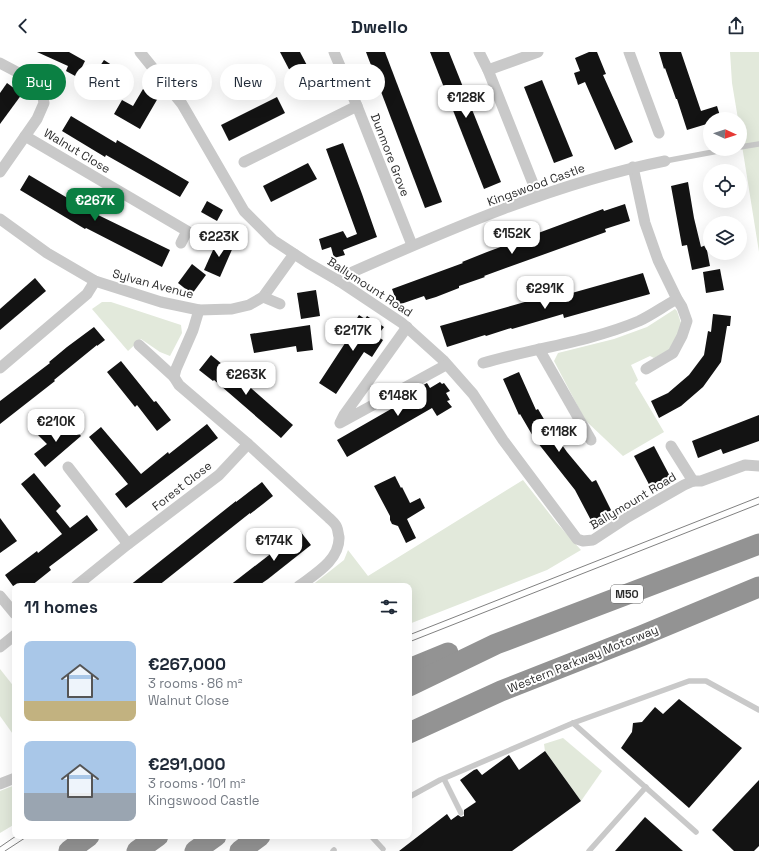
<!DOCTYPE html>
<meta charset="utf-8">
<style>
:root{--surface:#fff;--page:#f6f6f7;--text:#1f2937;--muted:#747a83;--accent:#0b8043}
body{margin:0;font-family:"Space Grotesk",sans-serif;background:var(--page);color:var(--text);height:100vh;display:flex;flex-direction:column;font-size:15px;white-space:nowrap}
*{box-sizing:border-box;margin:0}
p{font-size:13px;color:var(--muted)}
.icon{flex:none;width:22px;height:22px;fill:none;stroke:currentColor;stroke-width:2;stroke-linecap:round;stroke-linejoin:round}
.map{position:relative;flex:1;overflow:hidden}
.details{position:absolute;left:12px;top:531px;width:400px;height:256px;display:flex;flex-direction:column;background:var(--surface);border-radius:8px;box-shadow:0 4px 16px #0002}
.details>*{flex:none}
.banner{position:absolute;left:12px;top:12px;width:400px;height:36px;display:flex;gap:8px}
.needle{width:26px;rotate:93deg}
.tools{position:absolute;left:703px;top:60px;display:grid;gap:8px}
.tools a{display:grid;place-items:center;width:44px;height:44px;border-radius:50%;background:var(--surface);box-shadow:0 4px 16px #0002;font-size:20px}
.price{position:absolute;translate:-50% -34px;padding:0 9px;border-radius:8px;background:#fff;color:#222;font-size:13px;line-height:26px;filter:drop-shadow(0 1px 2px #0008)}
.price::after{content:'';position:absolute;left:50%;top:24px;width:12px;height:9px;margin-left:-6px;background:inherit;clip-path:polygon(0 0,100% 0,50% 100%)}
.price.current{background:var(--accent);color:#fff}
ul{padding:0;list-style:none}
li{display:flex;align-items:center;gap:12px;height:100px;padding:0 12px}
li span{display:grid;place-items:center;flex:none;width:112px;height:80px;border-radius:8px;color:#555}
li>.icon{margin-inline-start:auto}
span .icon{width:48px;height:48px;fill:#fffc;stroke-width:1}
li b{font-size:17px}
h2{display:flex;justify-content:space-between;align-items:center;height:48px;padding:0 12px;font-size:17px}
.tag{padding:0 14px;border-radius:18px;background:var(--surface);box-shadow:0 4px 16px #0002;font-size:14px;line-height:36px}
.tag.current{background:var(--accent);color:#fff}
header{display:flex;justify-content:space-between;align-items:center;height:52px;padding:0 12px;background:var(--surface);font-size:18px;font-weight:800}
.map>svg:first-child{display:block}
.green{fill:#e2e9db}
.building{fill:#131313}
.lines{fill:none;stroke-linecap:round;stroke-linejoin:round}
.service{stroke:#c9c9c9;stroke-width:5.5}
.minor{stroke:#c9c9c9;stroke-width:11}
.motorway{stroke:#939393;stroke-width:21}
.tram{stroke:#818181;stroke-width:1}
.labels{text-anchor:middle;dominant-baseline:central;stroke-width:4;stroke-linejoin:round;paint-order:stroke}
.shield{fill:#fff;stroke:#6b6b6b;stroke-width:1}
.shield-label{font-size:11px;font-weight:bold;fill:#2c2c2c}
.street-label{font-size:12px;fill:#2c2c2c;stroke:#fff}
</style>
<header><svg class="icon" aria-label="back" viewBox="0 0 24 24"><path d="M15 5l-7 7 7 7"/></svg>Dwello<svg class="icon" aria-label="share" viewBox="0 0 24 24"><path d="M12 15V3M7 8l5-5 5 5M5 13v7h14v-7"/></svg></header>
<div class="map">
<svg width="759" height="799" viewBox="0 0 759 799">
<rect width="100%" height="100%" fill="#fff"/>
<!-- green -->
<g class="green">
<polygon points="730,0 759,0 759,200 740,81 740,67 738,67 732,31"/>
<polygon points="102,250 111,250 181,273 182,281 170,304 160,300 141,287 128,299 92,257"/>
<polygon points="675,257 677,259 681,271 679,282 669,298 654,306 650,304 631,313 638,328 635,331 664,380 623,404 585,368 554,309 558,301 614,287 647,275"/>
<polygon points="523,428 556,470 581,498 547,518 409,572 409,534 311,534 344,508 348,498 368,524"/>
<polygon points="0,617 15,636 15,685 0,664"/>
<polygon points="563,686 602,719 581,749 545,699 544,692"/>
<polygon points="15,733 15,772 0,781 0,739"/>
</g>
<!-- building -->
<g class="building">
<polygon points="37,0 69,0 85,9 77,25 66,19 68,14"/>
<polygon points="280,0 300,0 321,40 305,48"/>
<polygon points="366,0 385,0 442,150 425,156"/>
<polygon points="430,0 449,0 501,130 484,137"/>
<polygon points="589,0 597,0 606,22 603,23 633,90 615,98 585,30 578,33 574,21 580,19 575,6"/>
<polygon points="659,0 681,0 701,59 717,54 721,67 710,67 710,71 687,78 677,47 676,47 665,16 664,17"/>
<polygon points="104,8 124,21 115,36 94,23"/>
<polygon points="542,28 573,104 554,111 524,35"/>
<polygon points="7,31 22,42 0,72 0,41"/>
<polygon points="143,37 158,46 140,77 114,62 122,48 133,54"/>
<polygon points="277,45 285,61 229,89 221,73"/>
<polygon points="71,64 116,91 117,88 189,130 180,145 106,103 105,105 62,79"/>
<polygon points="343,91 362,142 377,185 343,198 345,203 334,206 331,195 322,198 319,187 343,179 347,186 357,182 326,97"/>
<polygon points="308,111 317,127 271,150 263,134"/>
<polygon points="29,123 96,163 96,162 170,198 162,215 86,176 85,177 20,138"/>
<polygon points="688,130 694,166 701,195 706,193 710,214 692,218 687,193 682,194 671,134"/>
<polygon points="207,149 223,158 217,169 201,160"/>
<polygon points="625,152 630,169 605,177 606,180 484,224 485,225 459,234 459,236 436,245 426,248 424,244 398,253 392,237 463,211 462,210 487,200 584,164 603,157 604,159"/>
<polygon points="218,187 234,193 220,225 204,218"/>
<polygon points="192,212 206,223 192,242 178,231"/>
<polygon points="720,217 724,238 706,241 703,220"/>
<polygon points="643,221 650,242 564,266 563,262 512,277 511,276 486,284 485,283 447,295 440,274 546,244 547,248"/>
<polygon points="35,226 46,239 0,278 0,257"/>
<polygon points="316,238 320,264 301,267 297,241"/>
<polygon points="713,262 731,264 730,274 727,274 721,310 703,335 681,354 659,366 651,349 668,341 689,323 704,303 708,279 711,280"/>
<polygon points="359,263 365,267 367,264 384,275 377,284 383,288 372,305 364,300 336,342 319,331 355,276 352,274"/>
<polygon points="310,273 313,298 297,300 296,294 254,301 250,282"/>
<polygon points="94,275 105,288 97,294 97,293 54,328 55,329 0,372 0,349 50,311 49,310 67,295"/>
<polygon points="211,303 228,317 228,316 293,373 281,386 214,328 213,329 199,318"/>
<polygon points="121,309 154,350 156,349 171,368 157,379 137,353 135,355 107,320"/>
<polygon points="519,320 536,358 538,357 552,381 553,380 567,400 592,430 596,428 614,464 594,474 575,438 534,386 520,362 519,363 503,327"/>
<polygon points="440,330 442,332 444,331 450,339 446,341 450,348 447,349 452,355 437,364 432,356 347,405 337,388 412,345 409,341 427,331 430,336"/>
<polygon points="759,363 759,389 723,402 721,397 698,406 692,389"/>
<polygon points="50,372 59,382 71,372 81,384 45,415 34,402 47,392 38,383"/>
<polygon points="207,372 218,386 126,456 115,442 128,432 89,385 101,375 141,422 168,400 169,402"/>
<polygon points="654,394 673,430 653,440 634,404"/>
<polygon points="34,421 61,454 56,459 70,476 87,463 98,478 49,515 51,518 31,534 13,534 5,523 37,499 38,501 62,482 21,432"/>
<polygon points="395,424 401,436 402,435 410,451 420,446 425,456 407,467 416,486 406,491 398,474 392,472 390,468 390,464 374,434"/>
<polygon points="262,430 273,444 263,452 250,462 250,461 158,534 129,534 236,449 236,450"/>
<polygon points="0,466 17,489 0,501"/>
<polygon points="300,479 311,493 268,527 258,534 229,534"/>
<polygon points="679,647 742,696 689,756 621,696 632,680 633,671 642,670 655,655 663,662"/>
<polygon points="545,699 581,749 512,799 399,799 447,762 451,768 458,763 461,765 464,764 464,758 476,750 460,728 474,718 477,717 482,723 509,703 519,718"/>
<polygon points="759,728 759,794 754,799 734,799 712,778"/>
<polygon points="645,765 683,799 615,799"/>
</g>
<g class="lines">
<!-- service -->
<g class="service">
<polyline points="740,95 759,92"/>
<polyline points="665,109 729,97"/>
<polyline points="573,671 696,780"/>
<polyline points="444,727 461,761"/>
<polyline points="409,745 440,728 573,671 689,629 706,629 759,658"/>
<polyline points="371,784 383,797"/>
<polyline points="333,799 334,798"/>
<polyline points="589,799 646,735"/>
</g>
<!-- minor -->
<g class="minor">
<polyline points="140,0 182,52 244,159 273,188 308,211 339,229 402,271 443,308 473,342 503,388 577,487 583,489 593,488 628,465 684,433 693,429 701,429 745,413 759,414"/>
<polyline points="334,0 357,54 412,193"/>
<polyline points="479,0 488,18 538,144"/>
<polyline points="629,0 659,81"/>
<polyline points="0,11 34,29 42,40 44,51 37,67 0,120"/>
<polyline points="488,18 538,0"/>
<polyline points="25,84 187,179 181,191"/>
<polyline points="244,110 357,54"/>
<polyline points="633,115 645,171 658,208 677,247 682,255 687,269 682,284 673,301 646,317"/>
<polyline points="0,167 47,201 95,229 161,250 199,258 232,257 249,253 263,245 294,202"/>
<path d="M339 229 348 222C450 177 555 131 665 109"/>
<polyline points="263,245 280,252"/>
<path d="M199 258 193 278 176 317 174 325 179 333 248 392 329 466C332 469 336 472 337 476 338 478 338 482 339 485 340 508 315 522 299 534"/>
<polyline points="407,275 344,363 340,371 446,313"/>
<polyline points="139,293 174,325"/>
<polyline points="539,297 591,388"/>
<path d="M483 311C535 296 589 290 639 269 652 263 664 254 677 247"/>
<polyline points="0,316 87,242 95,229"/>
<polyline points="671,394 693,429"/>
<polyline points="68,415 128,492"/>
<polyline points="76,534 128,492 219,423 248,392"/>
<polyline points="0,544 15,562"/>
<polyline points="0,595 15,583"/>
<polyline points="0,732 15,726"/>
</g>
<!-- motorway -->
<g class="motorway">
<polyline points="409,617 448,601"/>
<polyline points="409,634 496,592 759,492"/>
<polyline points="409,681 501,639 641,584 759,535"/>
<polyline points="69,799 89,784"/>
<polyline points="137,799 158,784"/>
<polyline points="195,799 216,784"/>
<polyline points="240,799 260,784"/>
</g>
<!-- tram -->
<g class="tram">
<polyline points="409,583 759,445"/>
<polyline points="409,590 759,452"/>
<polyline points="0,795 16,784"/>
<polyline points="5,799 28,784"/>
</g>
</g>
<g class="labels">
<!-- shield labels -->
<rect class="shield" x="611" y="533" width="32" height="18" rx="3"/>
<g class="shield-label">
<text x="627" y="542">M50</text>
</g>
<!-- street labels -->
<g class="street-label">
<text transform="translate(77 99) rotate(31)">Walnut Close</text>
<text transform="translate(390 103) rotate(69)">Dunmore Grove</text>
<text transform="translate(536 133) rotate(-20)">Kingswood Castle</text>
<text transform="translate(153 232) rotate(15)">Sylvan Avenue</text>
<text transform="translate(370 235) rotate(33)">Ballymount Road</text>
<text transform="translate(182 434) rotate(-38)">Forest Close</text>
<text transform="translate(633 449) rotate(-31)">Ballymount Road</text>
<text transform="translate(583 607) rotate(-22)">Western Parkway Motorway</text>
</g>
</g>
</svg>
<div class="tools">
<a><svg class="needle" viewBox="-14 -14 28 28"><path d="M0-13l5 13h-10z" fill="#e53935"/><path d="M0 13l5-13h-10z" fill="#747a83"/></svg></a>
<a><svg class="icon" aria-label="locate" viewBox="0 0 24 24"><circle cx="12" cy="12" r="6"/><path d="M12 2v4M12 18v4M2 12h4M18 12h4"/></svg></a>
<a><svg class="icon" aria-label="layers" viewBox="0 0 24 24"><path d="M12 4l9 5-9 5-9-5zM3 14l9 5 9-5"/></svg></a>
</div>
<b class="price" style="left:466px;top:67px">€128K</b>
<b class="price current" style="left:95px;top:170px">€267K</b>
<b class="price" style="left:512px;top:203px">€152K</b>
<b class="price" style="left:219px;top:206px">€223K</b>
<b class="price" style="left:545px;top:258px">€291K</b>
<b class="price" style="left:353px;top:300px">€217K</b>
<b class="price" style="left:246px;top:344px">€263K</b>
<b class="price" style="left:398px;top:365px">€148K</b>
<b class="price" style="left:56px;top:391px">€210K</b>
<b class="price" style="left:559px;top:401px">€118K</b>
<b class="price" style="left:274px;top:510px">€174K</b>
<div class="banner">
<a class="tag current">Buy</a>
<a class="tag">Rent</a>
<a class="tag">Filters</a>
<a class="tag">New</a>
<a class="tag">Apartment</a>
</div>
<section class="details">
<h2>11 homes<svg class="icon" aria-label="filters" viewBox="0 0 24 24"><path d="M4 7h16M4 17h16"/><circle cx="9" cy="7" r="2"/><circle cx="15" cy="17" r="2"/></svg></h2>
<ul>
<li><span style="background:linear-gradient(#a9c7e8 75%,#c2b280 0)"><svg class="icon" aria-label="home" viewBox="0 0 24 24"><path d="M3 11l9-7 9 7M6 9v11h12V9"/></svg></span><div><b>€267,000</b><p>3 rooms · 86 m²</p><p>Walnut Close</p></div></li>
<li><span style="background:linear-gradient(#a9c7e8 65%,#9aa5b1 0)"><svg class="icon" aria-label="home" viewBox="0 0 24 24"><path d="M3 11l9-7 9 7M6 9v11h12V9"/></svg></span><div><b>€291,000</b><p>3 rooms · 101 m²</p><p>Kingswood Castle</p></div></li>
</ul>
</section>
</div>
